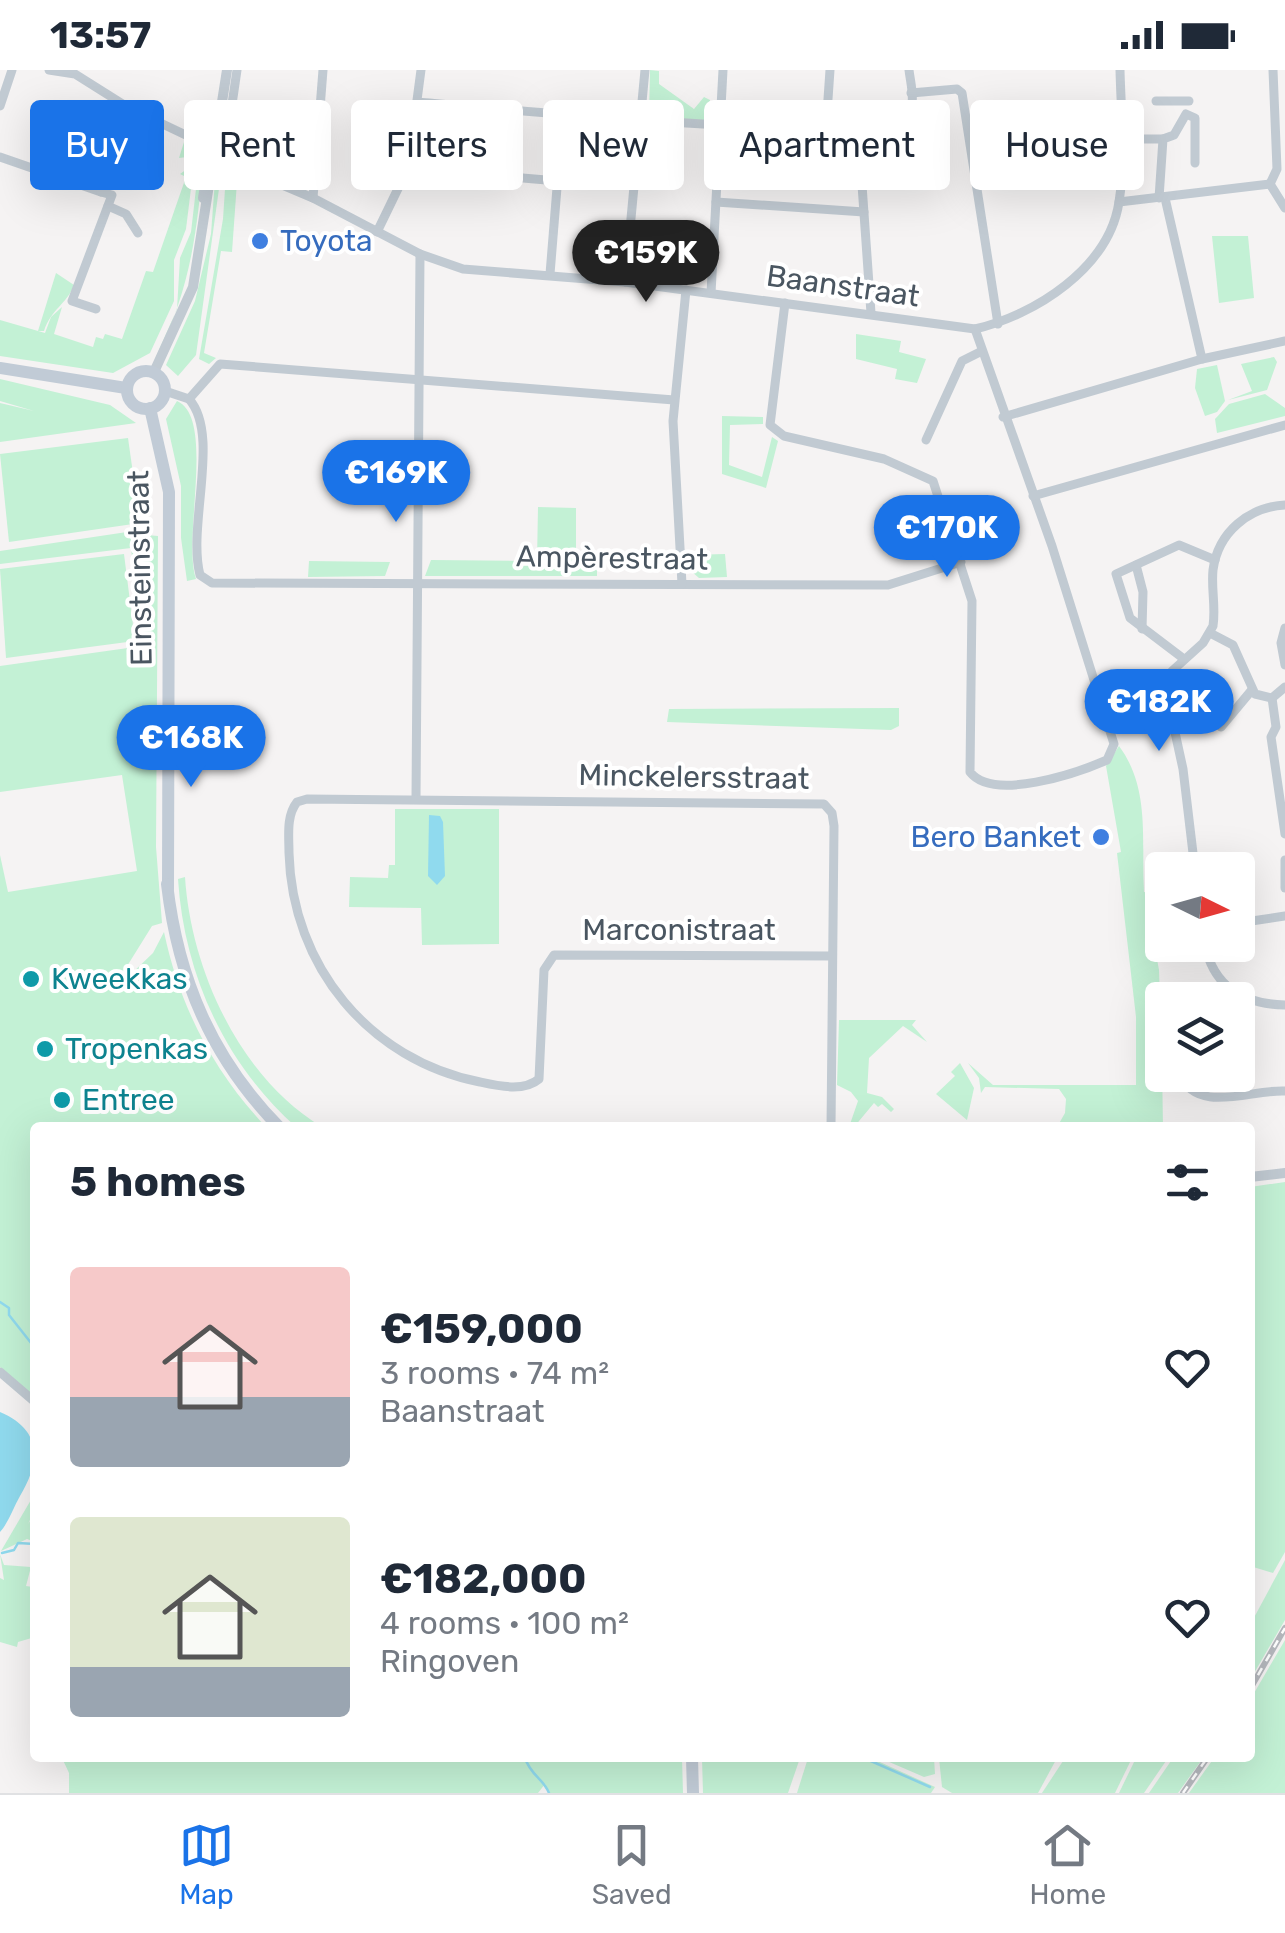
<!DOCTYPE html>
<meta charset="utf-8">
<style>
:root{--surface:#fff;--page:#f6f6f7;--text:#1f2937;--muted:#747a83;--line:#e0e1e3;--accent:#1a73e8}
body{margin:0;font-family:Rubik,sans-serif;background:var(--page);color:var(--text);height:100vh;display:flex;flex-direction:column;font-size:38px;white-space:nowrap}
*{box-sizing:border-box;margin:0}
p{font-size:32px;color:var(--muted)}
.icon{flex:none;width:55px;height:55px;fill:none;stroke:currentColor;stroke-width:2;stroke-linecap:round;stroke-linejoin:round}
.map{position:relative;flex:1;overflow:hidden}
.drawer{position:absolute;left:30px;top:1052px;width:1225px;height:640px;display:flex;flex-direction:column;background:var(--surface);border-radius:10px;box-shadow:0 10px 40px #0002}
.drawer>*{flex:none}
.top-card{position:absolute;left:30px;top:30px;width:1225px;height:90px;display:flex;gap:20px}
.needle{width:65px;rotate:95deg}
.controls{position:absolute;left:1145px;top:782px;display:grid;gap:20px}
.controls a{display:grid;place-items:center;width:110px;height:110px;border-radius:10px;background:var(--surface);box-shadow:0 10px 40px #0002;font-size:50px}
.price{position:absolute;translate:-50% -85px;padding:0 22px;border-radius:35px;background:var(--accent);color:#fff;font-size:32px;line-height:65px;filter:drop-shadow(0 2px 5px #0008)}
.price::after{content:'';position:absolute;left:50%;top:60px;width:30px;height:22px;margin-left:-15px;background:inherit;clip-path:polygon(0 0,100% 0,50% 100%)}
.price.active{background:#222;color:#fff}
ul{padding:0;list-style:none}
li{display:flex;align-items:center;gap:30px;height:250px;padding:0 40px}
li span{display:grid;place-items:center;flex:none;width:280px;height:200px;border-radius:10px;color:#555}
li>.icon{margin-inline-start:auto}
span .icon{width:120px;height:120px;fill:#fffc;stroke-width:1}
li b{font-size:42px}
h2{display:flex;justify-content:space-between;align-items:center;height:120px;padding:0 40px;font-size:42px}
.chip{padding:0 35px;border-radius:10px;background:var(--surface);box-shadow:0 10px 40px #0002;font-size:35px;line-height:90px}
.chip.active{background:var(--accent);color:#fff}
.status{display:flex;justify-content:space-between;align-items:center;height:70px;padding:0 50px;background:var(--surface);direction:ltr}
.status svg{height:28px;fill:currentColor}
.menu{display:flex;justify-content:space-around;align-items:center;height:140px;border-top:2px solid var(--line);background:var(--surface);font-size:28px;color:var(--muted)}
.menu a{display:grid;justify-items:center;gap:5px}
.menu .active{color:var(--accent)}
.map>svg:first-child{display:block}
.green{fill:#c3f1d5}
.water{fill:#90daee}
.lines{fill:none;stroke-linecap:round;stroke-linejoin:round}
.stream{stroke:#90daee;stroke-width:2.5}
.minor{stroke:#c1cad2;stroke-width:9}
.tertiary{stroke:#c1cad2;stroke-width:10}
.secondary{stroke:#c1cbd6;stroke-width:12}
.rail-casing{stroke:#b5b8bd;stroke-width:6}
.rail{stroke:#fff;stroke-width:2.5;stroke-dasharray:8;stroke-linecap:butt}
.shop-dot{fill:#3f7fe0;stroke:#fff;stroke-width:4}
.culture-dot{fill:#0f9aa8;stroke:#fff;stroke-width:4}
.labels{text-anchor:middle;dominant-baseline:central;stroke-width:8;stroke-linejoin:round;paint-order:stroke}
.shop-label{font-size:30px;fill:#366cbe;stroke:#fff;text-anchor:start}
.street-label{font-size:30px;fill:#4a5661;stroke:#fff}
.culture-label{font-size:30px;fill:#0d838f;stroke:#fff;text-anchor:start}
</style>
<div class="status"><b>13:57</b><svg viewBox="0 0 49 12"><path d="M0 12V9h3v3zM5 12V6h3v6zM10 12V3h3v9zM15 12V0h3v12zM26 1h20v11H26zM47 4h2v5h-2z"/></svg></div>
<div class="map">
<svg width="1285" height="1723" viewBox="0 0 1285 1723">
<rect width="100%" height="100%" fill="#f5f3f3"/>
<!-- green -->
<g class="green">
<polygon points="650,0 659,1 659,14 694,39 704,27 710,30 708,51 649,47"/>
<polygon points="1048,62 1060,110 1022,107 1020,66"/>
<polygon points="184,72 196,78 186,159 174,190 174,231 150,283 113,303 0,286 0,250 45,263 51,247 62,237 54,264 93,277 96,267 103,269 105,264 122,269 146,201 153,202 186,107 180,104 187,99 187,87 179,88"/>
<path d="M199 93H203C197 165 189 224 155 289L177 239 180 188 191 162Z"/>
<polygon points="222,97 196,285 178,306 166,295 195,231 211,164 215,110"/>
<polygon points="226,104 242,107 237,112 232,182 221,181 204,283 216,288 209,294 199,289 223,149"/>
<polygon points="1212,166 1248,166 1254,228 1219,233"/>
<path d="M56 203 74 215C67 234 51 239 44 261H38Z"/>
<polygon points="856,264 901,271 899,282 926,289 917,313 895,309 897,299 856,289"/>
<polygon points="1274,287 1277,292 1267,320 1228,330 1252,321 1241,294"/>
<polygon points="1217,295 1225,331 1217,342 1205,346 1195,318 1197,299"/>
<polygon points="0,309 110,335 136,353 0,372 0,333 34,341 0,331"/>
<polygon points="1265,324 1285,338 1285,346 1217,363 1215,349 1229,334"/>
<path d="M177 331C216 348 182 468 196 509L187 511 181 468V416L166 349Z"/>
<polygon points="722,346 763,347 763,354 730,355 729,395 762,407 772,367 778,371 766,418 722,404"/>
<polygon points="128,368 140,453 9,472 0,384"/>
<polygon points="538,437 576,438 576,487 597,488 597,506 425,506 431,490 537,491"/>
<path d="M147 459V465L158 466 156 777 162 853 152 856 124 901 129 906 153 883 164 862C180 938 214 1002 266 1057L35 1058V1329L0 1297V785L8 822 137 801 122 705 0 722V596L142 576 131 478 0 494V481Z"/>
<polygon points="124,484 135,571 6,588 0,499"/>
<polygon points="725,484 727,507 699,508 691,501 689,485"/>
<polygon points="309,491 390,492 385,506 308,507"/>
<polygon points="899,638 899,656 891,660 667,652 669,639"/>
<path d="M1119 676C1151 719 1141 772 1144 822L1157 824 1161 830 1147 834 1159 900 1162 993 1149 983 1152 991 1162 995 1163 1057H1021H1057L1065 1043 1066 1029 1059 1019 985 1017 981 1023 979 1008 968 993 993 1015H1136V947L1117 783 1121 782 1106 696Z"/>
<polygon points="395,739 499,739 499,874 422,875 421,838 349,837 350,807 388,808 389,795 395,795"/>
<path d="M185 807C191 900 240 1008 322 1057H296C225 994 184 904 178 809Z"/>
<polygon points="839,950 916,950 912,955 927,972 903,956 869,988 867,1023 882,1027 894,1039 891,1042 882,1034 878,1037 874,1033 854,1057 849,1057 858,1031 851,1022 837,1015"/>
<polygon points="960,993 974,1018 967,1050 936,1024 955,1006 951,1002"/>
<polygon points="1285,1112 1285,1482 1273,1503 1250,1496 1250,1117"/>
<polygon points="35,1423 35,1440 28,1454 35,1444 35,1472 27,1469 1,1481"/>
<polygon points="0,1484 4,1495 31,1497 26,1516 33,1517 35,1511 35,1567 18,1572 17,1577 0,1572 0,1508 4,1510"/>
<polygon points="1285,1490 1285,1550 1250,1610 1250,1555"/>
<polygon points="1285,1570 1285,1723 1189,1723 1214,1688 1250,1688 1250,1630"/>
<polygon points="62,1688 682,1688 683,1723 549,1723 545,1714 538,1723 69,1723 69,1703"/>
<polygon points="702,1688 800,1688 788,1723 703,1723"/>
<polygon points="808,1688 871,1688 935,1717 931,1723 797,1723"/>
<polygon points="880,1688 934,1688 935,1704 924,1707"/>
<polygon points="939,1688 1057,1688 1038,1723 952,1723 942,1717"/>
<polygon points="1065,1688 1132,1688 1115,1723 1042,1723"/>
<polygon points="1136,1688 1168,1688 1144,1723 1119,1723"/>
<polygon points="1173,1688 1203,1688 1178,1723 1149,1723"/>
</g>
<!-- water -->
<g class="water">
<polygon points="429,745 440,746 443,752 445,806 437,815 428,806"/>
<path d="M0 1342C42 1360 41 1391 20 1426 13 1438 9 1452 0 1462Z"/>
</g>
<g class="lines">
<!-- stream -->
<g class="stream">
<polyline points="0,1232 9,1238 9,1245 35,1278"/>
<polyline points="2,1483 14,1480 18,1473 35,1474"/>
<path d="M525 1688C531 1706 543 1708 549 1723"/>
<polyline points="864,1688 930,1717"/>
</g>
<!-- minor -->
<g class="minor">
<polyline points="49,0 75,4 129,38 192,68"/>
<polyline points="1273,0 1277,99 1270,114 1285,138"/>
<polyline points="911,23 957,19 962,23 998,254"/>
<polyline points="1156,31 1189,31"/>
<path d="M417 32C480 37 873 75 903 50 918 37 911 17 909 0"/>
<polyline points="0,36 12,0"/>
<polyline points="221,58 230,48 237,0"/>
<polyline points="826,58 830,0"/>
<polyline points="858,58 871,243"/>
<polyline points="1122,69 1163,69"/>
<polyline points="0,87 101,122"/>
<path d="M216 87 313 128 420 184 463 199 625 212 975 259C1035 245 1109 198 1119 132 1126 89 1121 43 1120 0"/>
<polyline points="408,98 558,111"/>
<polyline points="313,128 323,0"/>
<polyline points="1159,128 1163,69 1174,65 1186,44 1195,48 1195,93"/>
<polyline points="1165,128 1202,289"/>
<polyline points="716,132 864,142"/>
<polyline points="1119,132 1270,114"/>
<polyline points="108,136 126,144 138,163"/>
<polyline points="377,162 408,98 421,0"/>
<polyline points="550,204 563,44"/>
<polyline points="625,212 645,0"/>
<polyline points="711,223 723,0"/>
<path d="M785 233 770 355 784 366 884 389 933 411 972 531 970 702C993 732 1077 703 1107 690L1114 674 1052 476 975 259"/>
<polyline points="96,239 72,231 112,125 101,122 129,38"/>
<polyline points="165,321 189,329"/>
<path d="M674 330 220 294 189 329C221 365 187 455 200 505L212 513 888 515 961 492"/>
<polyline points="1003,347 1202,289 1285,271"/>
<polyline points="926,370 962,291 980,282"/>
<polyline points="1033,426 1285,355"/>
<polyline points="1136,495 1143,522 1142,559"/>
<polyline points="682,514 673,351 686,220"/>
<polyline points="1285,558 1281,573 1285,595"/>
<polyline points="1210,563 1233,575 1255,624 1272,628 1285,617"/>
<polyline points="1184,589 1130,548 1116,504 1179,475 1215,490"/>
<polyline points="1272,628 1276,657 1271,667 1285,764"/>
<polyline points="1221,657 1251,621"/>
<polyline points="416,729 420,184"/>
<polyline points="1285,790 1285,818"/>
<path d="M1195 800 1183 699 1166 621 1172 601 1203 573 1213 556C1216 537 1211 518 1213 500 1218 462 1249 437 1285 435"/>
<polyline points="1238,853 1285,846"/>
<path d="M1205 875C1214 918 1244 934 1285 935"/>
<path d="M1180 1005C1198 1045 1251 1019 1285 1021"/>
<path d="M831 1058 834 756 832 743 824 734 307 729 297 732C286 746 289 766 289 783 292 896 369 990 480 1012 498 1016 524 1022 539 1009L544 900 554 885 832 886"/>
<polyline points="0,1302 35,1332"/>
</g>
<!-- tertiary -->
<g class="tertiary">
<polyline points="203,128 217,42"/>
<polyline points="154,302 193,217 227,0"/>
<polyline points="1250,1107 1285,1103"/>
</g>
<!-- secondary -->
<g class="secondary">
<polyline points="0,298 126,318"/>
<circle cx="146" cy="320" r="19"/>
<polyline points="150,338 169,422 168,819"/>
<path d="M167 814C178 909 212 989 280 1058"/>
<polyline points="692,1688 693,1723"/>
</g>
<defs>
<g id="rail">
<polyline points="1250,1619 1285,1558"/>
<polyline points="1183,1723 1207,1688"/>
</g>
</defs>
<!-- rail casing -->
<use href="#rail" class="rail-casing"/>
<!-- rail -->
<use href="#rail" class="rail"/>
</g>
<!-- markers -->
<g class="shop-dot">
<circle cx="260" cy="171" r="10"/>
<circle cx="1101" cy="767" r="10"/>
</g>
<g class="culture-dot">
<circle cx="31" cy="909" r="10"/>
<circle cx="45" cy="979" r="10"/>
<circle cx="62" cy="1030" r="10"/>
</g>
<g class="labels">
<!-- shop labels -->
<g class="shop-label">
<text x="280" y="171">Toyota</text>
<text x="1081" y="767" text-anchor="end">Bero Banket</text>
</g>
<!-- street labels -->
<g class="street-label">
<text transform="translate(843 216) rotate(8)">Baanstraat</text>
<text transform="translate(612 488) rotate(1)">Ampèrestraat</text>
<text transform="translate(140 498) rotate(-91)">Einsteinstraat</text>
<text transform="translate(694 707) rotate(1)">Minckelersstraat</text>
<text x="679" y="860">Marconistraat</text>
</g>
<!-- culture labels -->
<g class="culture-label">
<text x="51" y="909">Kweekkas</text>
<text x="65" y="979">Tropenkas</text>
<text x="82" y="1030">Entree</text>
</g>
</g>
</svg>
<div class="controls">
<a><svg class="needle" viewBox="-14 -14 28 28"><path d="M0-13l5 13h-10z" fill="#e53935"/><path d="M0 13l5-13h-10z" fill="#747a83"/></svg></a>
<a><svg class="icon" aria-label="layers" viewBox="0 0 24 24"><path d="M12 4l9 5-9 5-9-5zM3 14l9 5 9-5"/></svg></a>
</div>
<b class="price active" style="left:646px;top:235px">€159K</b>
<b class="price" style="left:396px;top:455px">€169K</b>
<b class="price" style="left:947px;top:510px">€170K</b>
<b class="price" style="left:1159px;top:684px">€182K</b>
<b class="price" style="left:191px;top:720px">€168K</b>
<div class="top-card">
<a class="chip active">Buy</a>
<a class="chip">Rent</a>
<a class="chip">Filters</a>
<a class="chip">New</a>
<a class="chip">Apartment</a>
<a class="chip">House</a>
</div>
<section class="drawer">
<h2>5 homes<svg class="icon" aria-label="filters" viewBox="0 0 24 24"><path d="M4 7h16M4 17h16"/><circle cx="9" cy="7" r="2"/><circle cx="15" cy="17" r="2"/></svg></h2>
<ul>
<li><span style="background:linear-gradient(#f6c9c9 65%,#9aa5b1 0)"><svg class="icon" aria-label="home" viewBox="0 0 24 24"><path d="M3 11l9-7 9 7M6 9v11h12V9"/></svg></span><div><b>€159,000</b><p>3 rooms · 74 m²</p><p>Baanstraat</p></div><svg class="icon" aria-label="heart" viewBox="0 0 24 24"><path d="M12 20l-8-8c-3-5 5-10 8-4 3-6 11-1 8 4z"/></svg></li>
<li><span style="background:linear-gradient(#dfe7d0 75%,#9aa5b1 0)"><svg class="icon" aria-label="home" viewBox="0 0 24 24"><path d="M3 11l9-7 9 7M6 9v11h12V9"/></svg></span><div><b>€182,000</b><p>4 rooms · 100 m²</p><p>Ringoven</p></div><svg class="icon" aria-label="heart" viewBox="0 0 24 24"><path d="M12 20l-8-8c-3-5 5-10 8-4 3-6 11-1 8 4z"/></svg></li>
</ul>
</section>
</div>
<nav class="menu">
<a class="active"><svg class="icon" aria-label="map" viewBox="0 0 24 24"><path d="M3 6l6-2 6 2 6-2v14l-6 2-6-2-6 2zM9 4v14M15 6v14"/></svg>Map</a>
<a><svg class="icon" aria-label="saved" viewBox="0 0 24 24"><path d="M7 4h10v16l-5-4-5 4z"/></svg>Saved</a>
<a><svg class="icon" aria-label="home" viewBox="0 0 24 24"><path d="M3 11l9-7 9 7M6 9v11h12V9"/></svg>Home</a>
</nav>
